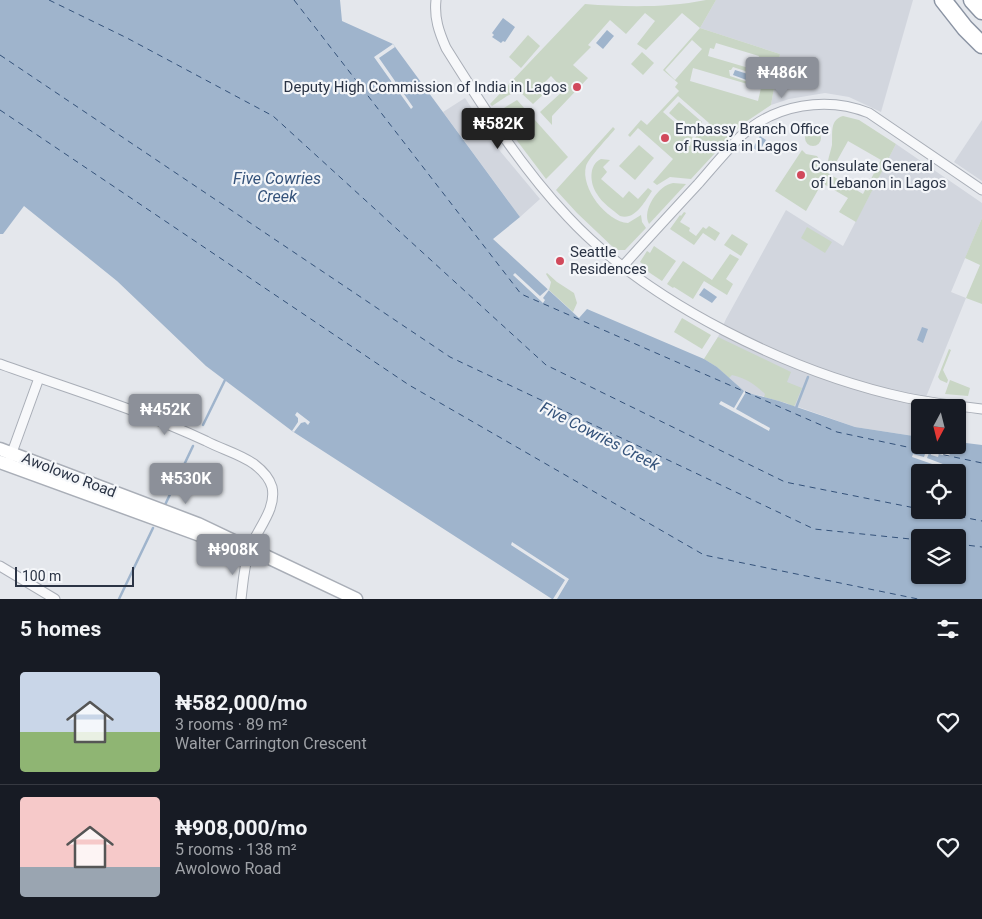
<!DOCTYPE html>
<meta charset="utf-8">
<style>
:root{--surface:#171b24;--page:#242831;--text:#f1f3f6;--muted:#9ea1a6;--line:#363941;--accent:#8c9099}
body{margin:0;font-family:Roboto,sans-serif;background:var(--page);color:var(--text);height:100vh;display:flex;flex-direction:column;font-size:19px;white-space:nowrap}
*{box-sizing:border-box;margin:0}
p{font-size:16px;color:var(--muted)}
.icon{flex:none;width:28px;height:28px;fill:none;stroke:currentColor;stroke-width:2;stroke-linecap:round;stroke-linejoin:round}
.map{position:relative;height:599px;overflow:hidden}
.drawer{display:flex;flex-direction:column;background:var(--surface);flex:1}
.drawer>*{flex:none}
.needle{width:32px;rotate:187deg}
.fabs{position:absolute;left:911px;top:399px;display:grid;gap:10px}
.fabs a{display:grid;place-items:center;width:55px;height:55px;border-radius:5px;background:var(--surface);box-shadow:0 1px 4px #0004;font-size:25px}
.scale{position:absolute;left:15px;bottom:12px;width:119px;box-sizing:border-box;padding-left:5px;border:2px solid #2b3445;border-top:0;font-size:14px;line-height:18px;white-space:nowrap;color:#2b3445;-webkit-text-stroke:4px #f4f6f9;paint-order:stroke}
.price{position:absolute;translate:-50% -42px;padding:0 11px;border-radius:5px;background:var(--accent);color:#fff;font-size:16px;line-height:32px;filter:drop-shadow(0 1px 2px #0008)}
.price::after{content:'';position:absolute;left:50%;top:30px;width:15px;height:11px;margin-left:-8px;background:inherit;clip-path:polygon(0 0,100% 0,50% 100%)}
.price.current{background:#222;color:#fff}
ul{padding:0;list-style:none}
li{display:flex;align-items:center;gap:15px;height:125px;padding:0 20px}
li+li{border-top:1px solid var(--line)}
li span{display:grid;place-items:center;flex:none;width:140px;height:100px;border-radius:5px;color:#555}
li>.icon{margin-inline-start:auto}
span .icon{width:60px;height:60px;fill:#fffc;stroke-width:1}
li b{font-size:21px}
h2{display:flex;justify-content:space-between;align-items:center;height:60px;padding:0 20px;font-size:21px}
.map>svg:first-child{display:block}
.built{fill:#d2d6de}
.green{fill:#c9d6c5;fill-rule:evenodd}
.water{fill:#9fb4cc;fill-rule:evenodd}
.pier{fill:#e4e7ec}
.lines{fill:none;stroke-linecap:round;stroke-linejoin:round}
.stream{stroke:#9fb4cc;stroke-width:2.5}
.ferry{stroke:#34527a;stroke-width:1;stroke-dasharray:6 5;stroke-linecap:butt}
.street-casing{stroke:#a9aeb7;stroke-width:11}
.secondary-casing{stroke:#a9aeb7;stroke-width:15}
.highway-casing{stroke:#8b94a3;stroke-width:19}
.street{stroke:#f7f8fa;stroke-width:9}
.secondary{stroke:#fff;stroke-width:12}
.highway{stroke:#fff;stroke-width:16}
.poi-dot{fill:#d1495b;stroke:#f4f6f9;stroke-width:2}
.labels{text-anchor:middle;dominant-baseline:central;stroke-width:4.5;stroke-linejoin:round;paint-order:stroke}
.poi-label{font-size:15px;fill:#2b3445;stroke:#f4f6f9;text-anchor:start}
.street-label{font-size:15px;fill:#2b3445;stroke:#f4f6f9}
.water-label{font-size:16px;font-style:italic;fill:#34527a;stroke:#f4f6f9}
</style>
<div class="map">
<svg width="982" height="599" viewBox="0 0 982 599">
<rect width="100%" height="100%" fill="#e4e7ec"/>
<!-- built -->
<g class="built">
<polygon points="716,0 913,0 881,112 849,97 825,93 789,99 771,105 780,54 700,28"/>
<polygon points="465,98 500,151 540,199 520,217 443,112"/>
<polygon points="982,120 982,181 954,162"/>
<polygon points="896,144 982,203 982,218 951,292 966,298 922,407 920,408 920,437 855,427 773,398 752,394 744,391 717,367 704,359 718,337 726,319 786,210 843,246"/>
</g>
<!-- green -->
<g class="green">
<path d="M706 0H716L700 28 780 54 771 105 741 125 691 179 670 177 657 185 653 182 673 159 638 128 630 137 628 135 641 120 647 125 679 91 675 87 678 83 663 70 700 28 682 13 646 50 637 44 655 21 645 13 626 34 610 20 588 45 591 47 573 65 588 78 552 116V125L540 112 564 90 551 76 540 87 545 93 533 104 520 92H515L507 96 492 106 490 104 585 4C625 7 666 8 706 0ZM692 40 702 49 675 80 665 70ZM716 43 759 56 757 62 761 64 759 71 708 56 710 48 714 49ZM733 67 757 75 754 84 730 76 729 70H731ZM693 68 761 88 758 101 690 81ZM678 96 709 123 694 139 663 112Z"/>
<polygon points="528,35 540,46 521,68 509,57"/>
<polygon points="642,52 654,63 643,75 631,64"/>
<polygon points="517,100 568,157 546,179 496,113"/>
<polygon points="679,102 702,122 692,133 669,113"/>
<path d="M843 116 859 120 896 144 856 222 839 212 848 198 822 183 806 211 775 191 802 150 806 154 817 156 826 172 863 194 881 160 848 141 834 166 828 161C829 155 831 150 832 145 833 134 829 120 843 116Z"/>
<path d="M613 127 615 129C609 137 589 157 586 166 580 188 607 222 628 223L641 215 642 222 646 228 625 250H616L577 213 556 190Z"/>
<circle cx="813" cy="138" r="8"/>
<polygon points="639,145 654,158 635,180 619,166"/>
<path d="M601 159 610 160 603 167 607 172 601 179 623 198 629 191 638 199 648 188 652 191C645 201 635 221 620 216 613 210 602 203 597 194 590 184 588 165 601 159Z"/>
<path d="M673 183 686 184 649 224C641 210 659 185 673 183Z"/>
<polygon points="684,212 686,213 680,222 690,228 689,231 696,236 703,227 706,229 709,226 720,233 715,241 703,233 694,245 670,229 680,215 681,216"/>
<polygon points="982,218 982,304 966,298 980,265 965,258"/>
<polygon points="807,227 832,242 825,253 801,238"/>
<polygon points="732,234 748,244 741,256 724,245"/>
<polygon points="654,246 676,261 662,281 647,271 648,268 640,262 647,251 650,253"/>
<polygon points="730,254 739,259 726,279 733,284 727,295 704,281 693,299 674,287 673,288 667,284 683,261 712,280"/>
<polygon points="547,273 557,282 574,293 577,303 573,312 549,290 551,282 546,274"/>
<polygon points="682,318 711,335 702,349 674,332"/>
<path d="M718 337 791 372 787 382 802 388 794 407 786 403 764 397 765 394C755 384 745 378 732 375L729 378 717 367 704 359Z"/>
<polygon points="949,349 951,350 943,370 948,380 947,383 940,380 938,377"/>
<polygon points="950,380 970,388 968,396 945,394"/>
</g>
<!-- water -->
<g class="water">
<path d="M0 0H340L342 21 393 44 520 217 493 239 579 318 587 309 704 359 717 367 744 391 752 394 779 401 855 427 920 437V445H958V442L982 445V599H552L292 431 206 366 117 281 24 206 3 234H0ZM920 472H958V510H920ZM920 538H958V575H920Z"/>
<polygon points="503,18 515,27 505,42 503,41 501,43 492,37 494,35 492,33"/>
<polygon points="607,30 614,36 603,49 596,43"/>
<polygon points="735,70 754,76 752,82 733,75"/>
<polygon points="760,136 766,140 759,152 753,148"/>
<polygon points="704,288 717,297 712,303 699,295"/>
<polygon points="922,327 928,329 923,343 917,340"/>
</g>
<!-- pier -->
<g class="pier">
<polygon points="393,44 395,47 379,58 413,107 411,109 374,57"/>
<polygon points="515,273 540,296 548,289 549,290 543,298 545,300 543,303 513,275"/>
<polygon points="744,391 746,392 736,409 770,428 769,431 719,404 721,401 734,408"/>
<polygon points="297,412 310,422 308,425 305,422 301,423 294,432 292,431 298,422 298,418 295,415"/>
<polygon points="928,445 940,446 940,450 950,452 949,457 939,454 938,457 931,455 931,453 929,453 927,458 956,469 955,472 912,457 913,454 924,457"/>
<polygon points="512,542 569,579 557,599 553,599 565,580 511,545"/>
</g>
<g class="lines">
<!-- stream -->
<g class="stream">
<polyline points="796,408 808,377"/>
<polyline points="203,425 225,380"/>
<polyline points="164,507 193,446"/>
<polyline points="119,599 153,528"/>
</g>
<!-- ferry -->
<g class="ferry">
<polyline points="49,0 127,38 273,116 546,365 785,482 920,509"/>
<polyline points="294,0 521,294 837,432 982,463"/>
<polyline points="0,55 450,357 814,529 920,540"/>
<polyline points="0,110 409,385 704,555 918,599"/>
<polyline points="927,510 982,521"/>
<polyline points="958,544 982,547"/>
</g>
<defs>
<g id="street">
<path d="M436 0C434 18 439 32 446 48 483 107 520 166 568 217 649 304 792 373 907 398 932 403 957 406 982 409"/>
<path d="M623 266C648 238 673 211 698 184 712 168 726 151 741 136 775 104 827 96 869 113L982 190"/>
<path d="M0 364C69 389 140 410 206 441 221 449 240 454 254 464 262 470 269 477 272 487 277 510 256 530 249 551 244 566 243 583 241 599"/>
<polyline points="10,458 39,378"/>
<polyline points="0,566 55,599"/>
</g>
<g id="secondary">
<polyline points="0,449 198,524 356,599"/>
<polyline points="0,462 211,539"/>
</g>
<g id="highway">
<polyline points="943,0 965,28 982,45"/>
<polyline points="972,0 982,11"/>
</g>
</defs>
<!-- street casing -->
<use href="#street" class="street-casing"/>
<!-- secondary casing -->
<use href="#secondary" class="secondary-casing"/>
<!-- highway casing -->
<use href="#highway" class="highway-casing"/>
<!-- street -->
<use href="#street" class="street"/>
<!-- secondary -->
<use href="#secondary" class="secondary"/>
<!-- highway -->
<use href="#highway" class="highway"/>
</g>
<!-- markers -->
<g class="poi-dot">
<circle cx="577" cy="87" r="5"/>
<circle cx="665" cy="138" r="5"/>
<circle cx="801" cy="175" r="5"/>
<circle cx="560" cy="261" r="5"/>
</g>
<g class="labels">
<!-- poi labels -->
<g class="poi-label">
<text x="567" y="87" text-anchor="end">Deputy High Commission of India in Lagos</text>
<text x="675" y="129">Embassy Branch Office<tspan x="675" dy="17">of Russia in Lagos</tspan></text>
<text x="811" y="166">Consulate General<tspan x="811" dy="17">of Lebanon in Lagos</tspan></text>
<text x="570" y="252">Seattle<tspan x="570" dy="17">Residences</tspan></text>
</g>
<!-- street labels -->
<g class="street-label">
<text transform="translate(69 475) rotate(21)">Awolowo Road</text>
</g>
<!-- water labels -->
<g class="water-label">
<text x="277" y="178">Five Cowries<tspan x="277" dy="18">Creek</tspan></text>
<text transform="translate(600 436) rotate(27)">Five Cowries Creek</text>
</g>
</g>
</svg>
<div class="fabs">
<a><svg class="needle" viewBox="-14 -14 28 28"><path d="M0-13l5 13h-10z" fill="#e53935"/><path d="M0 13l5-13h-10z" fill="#9ea1a6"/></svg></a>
<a><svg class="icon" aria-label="locate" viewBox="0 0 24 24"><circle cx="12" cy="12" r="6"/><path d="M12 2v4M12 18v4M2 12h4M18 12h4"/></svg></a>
<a><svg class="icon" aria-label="layers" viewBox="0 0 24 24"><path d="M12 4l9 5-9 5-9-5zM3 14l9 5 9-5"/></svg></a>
</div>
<div class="scale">100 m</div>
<b class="price" style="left:782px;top:99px">₦486K</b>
<b class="price current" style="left:498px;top:150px">₦582K</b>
<b class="price" style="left:165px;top:436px">₦452K</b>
<b class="price" style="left:186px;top:505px">₦530K</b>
<b class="price" style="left:233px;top:576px">₦908K</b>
</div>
<section class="drawer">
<h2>5 homes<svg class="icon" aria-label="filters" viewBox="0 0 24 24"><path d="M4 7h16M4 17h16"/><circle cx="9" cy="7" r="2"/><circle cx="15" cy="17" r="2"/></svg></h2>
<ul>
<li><span style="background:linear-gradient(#c9d6e8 60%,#8fb573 0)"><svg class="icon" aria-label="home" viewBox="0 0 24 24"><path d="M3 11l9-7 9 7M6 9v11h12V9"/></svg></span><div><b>₦582,000/mo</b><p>3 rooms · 89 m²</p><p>Walter Carrington Crescent</p></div><svg class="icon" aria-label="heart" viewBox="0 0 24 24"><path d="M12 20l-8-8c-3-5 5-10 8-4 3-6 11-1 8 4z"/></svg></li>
<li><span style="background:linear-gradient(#f6c9c9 70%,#9aa5b1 0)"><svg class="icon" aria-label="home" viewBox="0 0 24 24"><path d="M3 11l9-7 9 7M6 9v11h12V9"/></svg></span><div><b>₦908,000/mo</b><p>5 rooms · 138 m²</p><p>Awolowo Road</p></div><svg class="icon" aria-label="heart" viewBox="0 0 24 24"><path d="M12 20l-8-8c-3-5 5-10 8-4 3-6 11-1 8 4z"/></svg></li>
</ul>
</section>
